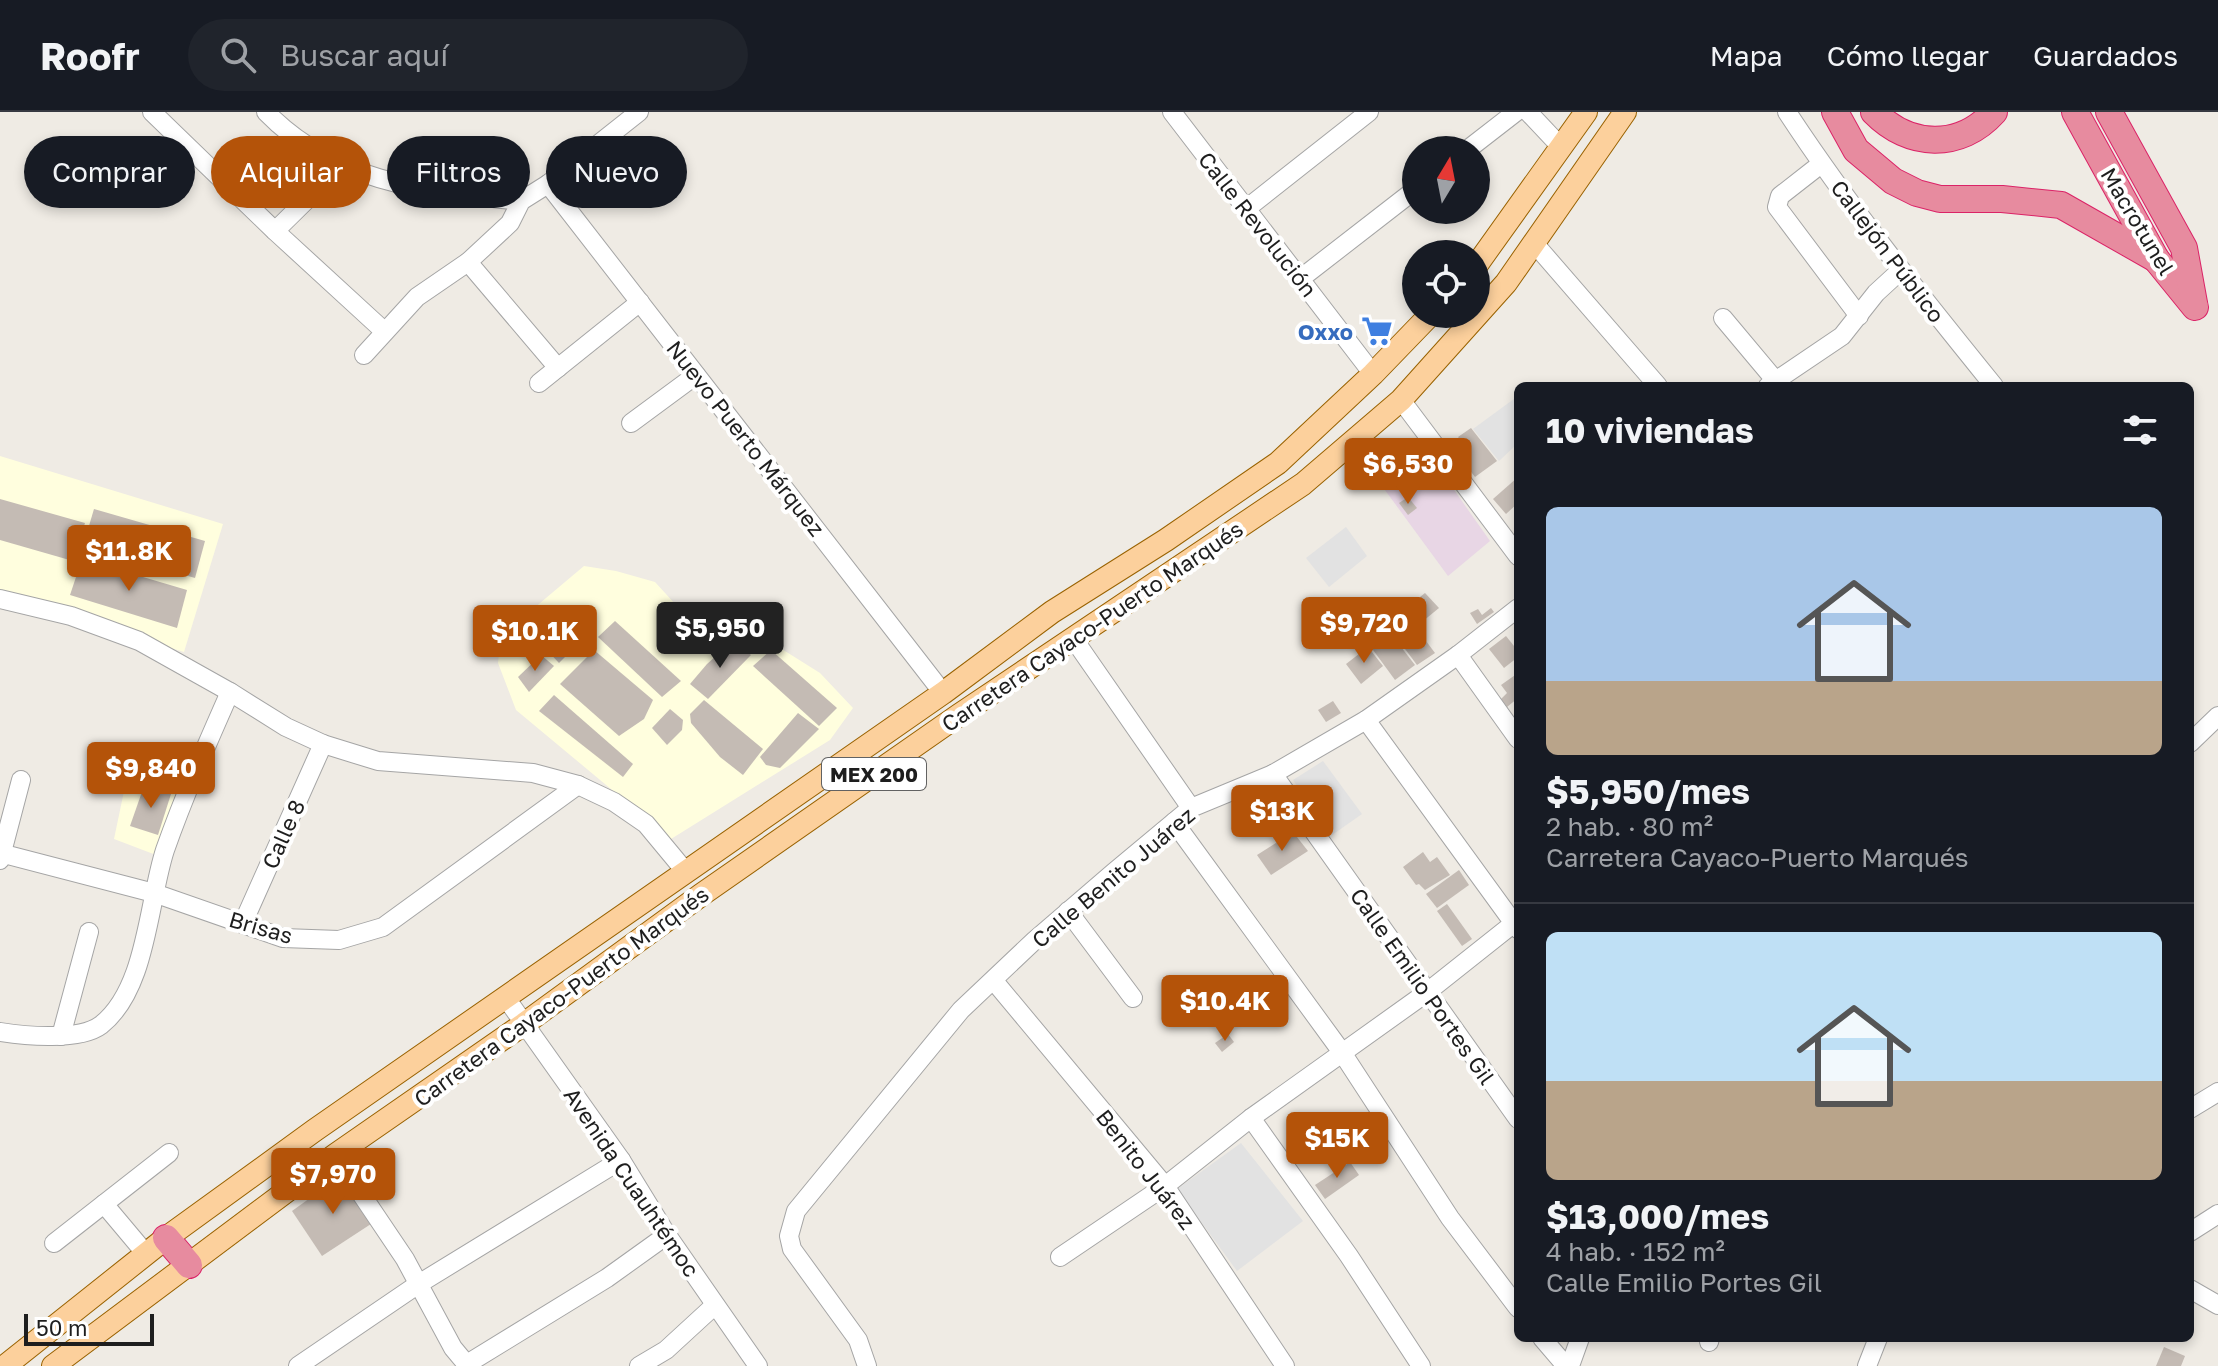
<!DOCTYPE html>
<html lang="es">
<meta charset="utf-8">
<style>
:root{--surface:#171b24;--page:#20242c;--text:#f1f3f6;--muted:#9ea1a6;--line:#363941;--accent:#b45309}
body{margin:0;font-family:"Golos Text",sans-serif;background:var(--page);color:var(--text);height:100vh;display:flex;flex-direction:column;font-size:30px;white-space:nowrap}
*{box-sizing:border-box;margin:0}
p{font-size:26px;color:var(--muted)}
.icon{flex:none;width:44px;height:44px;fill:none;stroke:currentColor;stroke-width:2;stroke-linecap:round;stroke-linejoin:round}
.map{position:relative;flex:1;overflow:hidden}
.details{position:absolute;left:1514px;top:270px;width:680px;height:960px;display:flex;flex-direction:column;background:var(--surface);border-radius:12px;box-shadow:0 4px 12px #0003}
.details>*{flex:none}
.banner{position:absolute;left:24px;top:24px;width:760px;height:72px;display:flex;gap:16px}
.needle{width:52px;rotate:10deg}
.tools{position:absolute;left:1402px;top:24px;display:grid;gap:16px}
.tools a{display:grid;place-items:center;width:88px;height:88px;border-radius:50%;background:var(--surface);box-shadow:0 4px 12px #0003;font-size:40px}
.scale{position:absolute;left:24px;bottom:20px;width:130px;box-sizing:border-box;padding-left:8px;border:4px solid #1e1e1e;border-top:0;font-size:22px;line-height:28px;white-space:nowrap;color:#1e1e1e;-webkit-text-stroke:6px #fff;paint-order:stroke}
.price{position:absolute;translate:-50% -68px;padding:0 18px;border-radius:8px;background:var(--accent);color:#fff;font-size:26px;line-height:52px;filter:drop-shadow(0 2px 4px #0008)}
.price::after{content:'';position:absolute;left:50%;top:48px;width:24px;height:18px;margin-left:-12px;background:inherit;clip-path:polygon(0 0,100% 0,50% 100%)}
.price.selected{background:#222;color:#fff}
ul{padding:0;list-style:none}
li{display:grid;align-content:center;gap:16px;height:424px;padding:0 32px}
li+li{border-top:2px solid var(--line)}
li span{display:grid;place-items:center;height:248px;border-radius:12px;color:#555}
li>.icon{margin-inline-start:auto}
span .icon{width:144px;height:144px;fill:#fffc;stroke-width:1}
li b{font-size:34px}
h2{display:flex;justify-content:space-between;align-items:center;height:96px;padding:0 32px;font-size:34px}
.pill{padding:0 28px;border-radius:36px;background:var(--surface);box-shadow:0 4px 12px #0003;font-size:28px;line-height:72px}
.pill.selected{background:var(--accent);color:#fff}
header{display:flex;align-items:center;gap:48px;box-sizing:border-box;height:112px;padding:0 40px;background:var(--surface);border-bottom:2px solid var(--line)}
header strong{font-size:38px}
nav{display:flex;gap:44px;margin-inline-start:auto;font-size:28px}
.search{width:560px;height:72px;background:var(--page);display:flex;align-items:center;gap:20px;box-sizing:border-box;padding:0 28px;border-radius:44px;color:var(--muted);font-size:30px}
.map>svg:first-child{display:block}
.industrial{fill:#e8d6e5}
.education{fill:#fffede}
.parking{fill:#e2e2e2}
.building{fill:#c4bbb4}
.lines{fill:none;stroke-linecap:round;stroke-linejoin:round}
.minor-casing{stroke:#a5a5a5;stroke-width:20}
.major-casing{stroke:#996200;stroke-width:24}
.highway-casing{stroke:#db2367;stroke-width:28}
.minor{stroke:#fff;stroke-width:18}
.major{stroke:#fcd09c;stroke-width:22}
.highway{stroke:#e78b9f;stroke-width:26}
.labels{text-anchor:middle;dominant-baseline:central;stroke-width:8;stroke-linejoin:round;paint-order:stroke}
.shield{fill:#fff;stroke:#626262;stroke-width:2}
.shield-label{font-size:20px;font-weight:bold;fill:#1e1e1e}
.street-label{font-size:22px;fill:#1e1e1e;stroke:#fff}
.shop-label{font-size:22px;font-weight:bold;fill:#366cbe;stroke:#fff;text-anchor:end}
</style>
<header>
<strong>Roofr</strong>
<div class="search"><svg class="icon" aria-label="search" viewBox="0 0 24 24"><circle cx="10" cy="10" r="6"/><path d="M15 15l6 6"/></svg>Buscar aquí</div>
<nav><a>Mapa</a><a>Cómo llegar</a><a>Guardados</a></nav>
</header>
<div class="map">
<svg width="2218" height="1254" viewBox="0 0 2218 1254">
<rect width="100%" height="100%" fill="#efebe4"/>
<!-- industrial -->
<polygon class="industrial" points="1428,341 1490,429 1448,464 1382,374"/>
<!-- education -->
<g class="education">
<polygon points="0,344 223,412 184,540 0,484"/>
<polygon points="584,454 616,459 655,470 686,504 716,529 736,523 769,529 820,561 853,596 830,628 671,727 516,598 498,551 501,524"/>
<polygon points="128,660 180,680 156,743 114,727"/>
</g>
<!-- parking -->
<g class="parking">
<polygon points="1518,284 1518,331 1499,349 1473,317"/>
<polygon points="1346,415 1367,444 1329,475 1306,446"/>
<polygon points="1323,649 1362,702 1332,723 1293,668"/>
<polygon points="1241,1031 1303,1109 1237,1159 1177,1077"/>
</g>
<!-- building -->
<g class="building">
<polygon points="1471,316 1497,349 1475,365 1459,344 1468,338 1458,325"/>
<polygon points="1518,365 1518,391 1506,402 1493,387"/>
<polygon points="1408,385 1417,396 1408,403 1399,391"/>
<polygon points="0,387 85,411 73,449 0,428"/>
<polygon points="94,397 205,429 195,466 83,434"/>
<polygon points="82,447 187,478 177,516 70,483"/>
<polygon points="1425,481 1439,496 1417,514 1405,497"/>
<polygon points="1491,496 1494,500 1477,512 1470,501 1478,497 1482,503"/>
<polygon points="1402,497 1435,541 1417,553 1385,510"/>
<polygon points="575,505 591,519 559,551 544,535"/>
<polygon points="615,509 681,569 662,585 598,525"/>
<polygon points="1384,513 1415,553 1395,568 1365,527"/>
<polygon points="1506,524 1518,539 1518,545 1504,556 1489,537"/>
<polygon points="733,529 751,543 708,587 690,572 707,552"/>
<polygon points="1368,535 1383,554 1361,572 1346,552"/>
<polygon points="594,538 653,588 644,607 619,624 560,572"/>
<polygon points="771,538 837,596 819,614 753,554"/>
<polygon points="541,543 554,554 529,580 518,565"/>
<polygon points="1518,561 1518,586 1507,595 1501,587 1507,581 1501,573"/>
<polygon points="554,583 633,652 623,665 539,599"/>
<polygon points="704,588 763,637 743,663 720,645 691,611 690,602"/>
<polygon points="1333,589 1341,601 1326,610 1318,598"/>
<polygon points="670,597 683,608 682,618 667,633 652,616"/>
<polygon points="798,601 819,617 780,656 766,653 760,645"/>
<polygon points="144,674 171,682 158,723 130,714"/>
<polygon points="1293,720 1308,739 1271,763 1257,743"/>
<polygon points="1423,740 1430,750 1437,745 1450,763 1425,778 1419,772 1416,773 1403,755"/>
<polygon points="1459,758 1469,773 1437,796 1426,782"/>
<polygon points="1447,792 1472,827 1462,834 1437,799"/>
<polygon points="1228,922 1234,930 1222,940 1215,931"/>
<polygon points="1350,1050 1359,1063 1325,1087 1315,1073"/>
<polygon points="342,1063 374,1110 322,1144 292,1099"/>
<polygon points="2164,1235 2185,1244 2181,1254 2156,1254"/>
</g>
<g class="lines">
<defs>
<g id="minor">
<polyline points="152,0 275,119 384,219"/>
<path d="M266 0C336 72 427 79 521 89"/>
<polyline points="1172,0 1373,262"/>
<polyline points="1528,0 1562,36"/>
<path d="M1787 0C1850 96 1922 185 1994 274"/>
<polyline points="1467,38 1516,0"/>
<polyline points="1821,52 1780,84 1777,95 1859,204"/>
<polyline points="548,72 943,581"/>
<polyline points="1246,97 1369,0"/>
<polyline points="275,119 341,54"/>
<polyline points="1534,131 1658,274"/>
<polyline points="468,150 558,256"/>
<polyline points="1300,167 1416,77"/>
<polyline points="1723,206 1775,268"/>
<polyline points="364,243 417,185 468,150 510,111 521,89 548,72 639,0"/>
<polyline points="539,271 640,190"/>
<polyline points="1768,274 1842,224 1876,181 1900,159"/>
<polyline points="1401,288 1518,444"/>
<polyline points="631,311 696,263"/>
<polyline points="0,487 71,504 139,529 230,580 286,615 323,632 378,649 533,661 578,673 614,690 646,712 685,759"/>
<polyline points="1073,526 1191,696"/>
<polyline points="1458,543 1518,627"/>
<polyline points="1366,608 1518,817"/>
<polyline points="2190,631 2218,604"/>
<polyline points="1273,662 1518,1007"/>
<polyline points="1174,710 1341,939 1450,1106 1518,1196"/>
<polyline points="0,741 154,781 283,826 339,828 383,815 578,673"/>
<polyline points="0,748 21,668"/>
<polyline points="1068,799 1133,886"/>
<polyline points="243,811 323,632"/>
<polyline points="994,869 1165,1074 1285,1254"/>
<polyline points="506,886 621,1048 667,1123 758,1254"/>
<path d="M0 920C25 924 80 929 101 913 147 877 148 790 165 738 184 684 207 632 230 580"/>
<polyline points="61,924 89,820"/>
<polyline points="2190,997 2218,980"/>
<polyline points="1251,1006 1349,1144 1421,1254"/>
<polyline points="335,1043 405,1147 453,1236 468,1254"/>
<polyline points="104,1092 146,1142"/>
<polyline points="2190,1120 2218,1102"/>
<polyline points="54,1131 169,1041"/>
<polyline points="1060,1145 1165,1074 1251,1006 1426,881 1518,808"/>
<polyline points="2190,1177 2218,1193"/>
<polyline points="1542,1226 1566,1254 1571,1251 1580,1226"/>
<polyline points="1709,1230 1710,1226"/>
<polyline points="467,1252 607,1166 667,1123"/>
<polyline points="298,1254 417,1173 621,1048"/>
<polyline points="639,1254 666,1238 715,1193"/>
<polyline points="867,1254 858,1228 792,1137 789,1124 796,1099 961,898 1035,828 1114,760 1191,696 1273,662 1366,608 1458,543 1518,496"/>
<polyline points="1867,1254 1878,1226"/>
</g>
<g id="major">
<polyline points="1476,154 1586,0"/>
<polyline points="5,1254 166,1126 315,1018 943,581 1052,500 1166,428 1278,351 1373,262 1431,202"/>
<polyline points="53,1254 335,1043 524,912 701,783 959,603 1303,372 1401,288 1506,171 1625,0"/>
</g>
<g id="highway">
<polyline points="1835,0 1856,38 1893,69 1917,81 1940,87 2002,87 2061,93 2156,147"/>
<path d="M1874 0C1909 36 1960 38 1994 0"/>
<polyline points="2075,0 2156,147 2195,195"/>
<polyline points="2109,0 2184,136 2194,191"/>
<polyline points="166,1126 189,1153"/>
</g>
</defs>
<!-- minor casing -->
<use href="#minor" class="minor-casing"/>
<!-- major casing -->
<use href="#major" class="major-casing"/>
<!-- highway casing -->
<use href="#highway" class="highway-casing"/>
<!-- minor -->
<use href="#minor" class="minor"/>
<!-- major -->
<use href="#major" class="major"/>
<!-- highway -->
<use href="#highway" class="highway"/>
</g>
<!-- icons -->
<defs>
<symbol id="supermarket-bare" viewBox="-9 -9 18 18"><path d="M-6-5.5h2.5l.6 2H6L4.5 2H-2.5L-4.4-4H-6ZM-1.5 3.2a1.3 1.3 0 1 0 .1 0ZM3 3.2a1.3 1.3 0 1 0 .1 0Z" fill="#3f7fe0" stroke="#fff" stroke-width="2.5" paint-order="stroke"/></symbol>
</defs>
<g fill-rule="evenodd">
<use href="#supermarket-bare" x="1355" y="197" width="44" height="44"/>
</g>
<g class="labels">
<!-- shield labels -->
<rect class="shield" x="822" y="646" width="104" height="32" rx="6"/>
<g class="shield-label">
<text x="874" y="662">MEX 200</text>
</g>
<!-- street labels -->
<g class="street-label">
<text transform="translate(2138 109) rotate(59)">Macrotunel</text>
<text transform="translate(1258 112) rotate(52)">Calle Revolución</text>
<text transform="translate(1888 139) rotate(53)">Callejón Público</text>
<text transform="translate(746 326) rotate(52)">Nuevo Puerto Márquez</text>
<text transform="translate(1092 514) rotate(-34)">Carretera Cayaco-Puerto Marqués</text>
<text transform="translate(283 722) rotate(-66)">Calle 8</text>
<text transform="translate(1113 765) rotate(-40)">Calle Benito Juárez</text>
<text transform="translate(261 815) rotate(16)">Brisas</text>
<text transform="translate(1423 874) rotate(55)">Calle Emilio Portes Gil</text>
<text transform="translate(561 884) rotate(-36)">Carretera Cayaco-Puerto Marqués</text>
<text transform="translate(1146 1057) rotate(52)">Benito Juárez</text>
<text transform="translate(632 1070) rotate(56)">Avenida Cuauhtémoc</text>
</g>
<!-- shop labels -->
<g class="shop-label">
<text x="1353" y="219">Oxxo</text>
</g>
</g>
</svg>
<div class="tools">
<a><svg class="needle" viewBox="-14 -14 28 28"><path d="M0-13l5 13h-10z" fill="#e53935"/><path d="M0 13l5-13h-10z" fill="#9ea1a6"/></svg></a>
<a><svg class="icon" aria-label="locate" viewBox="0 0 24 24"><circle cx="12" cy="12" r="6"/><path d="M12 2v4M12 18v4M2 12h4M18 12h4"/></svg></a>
</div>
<div class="scale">50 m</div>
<b class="price" style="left:1408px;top:394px">$6,530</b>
<b class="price" style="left:129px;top:481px">$11.8K</b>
<b class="price" style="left:1364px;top:553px">$9,720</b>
<b class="price selected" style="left:720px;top:558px">$5,950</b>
<b class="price" style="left:535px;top:561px">$10.1K</b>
<b class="price" style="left:151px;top:698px">$9,840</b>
<b class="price" style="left:1282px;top:741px">$13K</b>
<b class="price" style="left:1225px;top:931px">$10.4K</b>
<b class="price" style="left:1337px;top:1068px">$15K</b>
<b class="price" style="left:333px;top:1104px">$7,970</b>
<div class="banner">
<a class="pill">Comprar</a>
<a class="pill selected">Alquilar</a>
<a class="pill">Filtros</a>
<a class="pill">Nuevo</a>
</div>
<section class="details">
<h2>10 viviendas<svg class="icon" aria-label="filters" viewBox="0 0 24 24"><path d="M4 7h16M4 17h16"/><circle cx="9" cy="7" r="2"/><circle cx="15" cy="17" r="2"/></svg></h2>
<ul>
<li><span style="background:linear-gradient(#a9c7e8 70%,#b9a48a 0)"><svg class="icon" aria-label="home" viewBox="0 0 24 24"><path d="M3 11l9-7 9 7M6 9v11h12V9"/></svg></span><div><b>$5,950/mes</b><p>2 hab. · 80 m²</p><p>Carretera Cayaco-Puerto Marqués</p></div></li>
<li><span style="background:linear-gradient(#bfe0f5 60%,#b9a48a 0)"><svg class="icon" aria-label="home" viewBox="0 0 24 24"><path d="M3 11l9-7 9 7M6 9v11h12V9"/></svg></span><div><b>$13,000/mes</b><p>4 hab. · 152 m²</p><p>Calle Emilio Portes Gil</p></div></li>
</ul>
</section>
</div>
